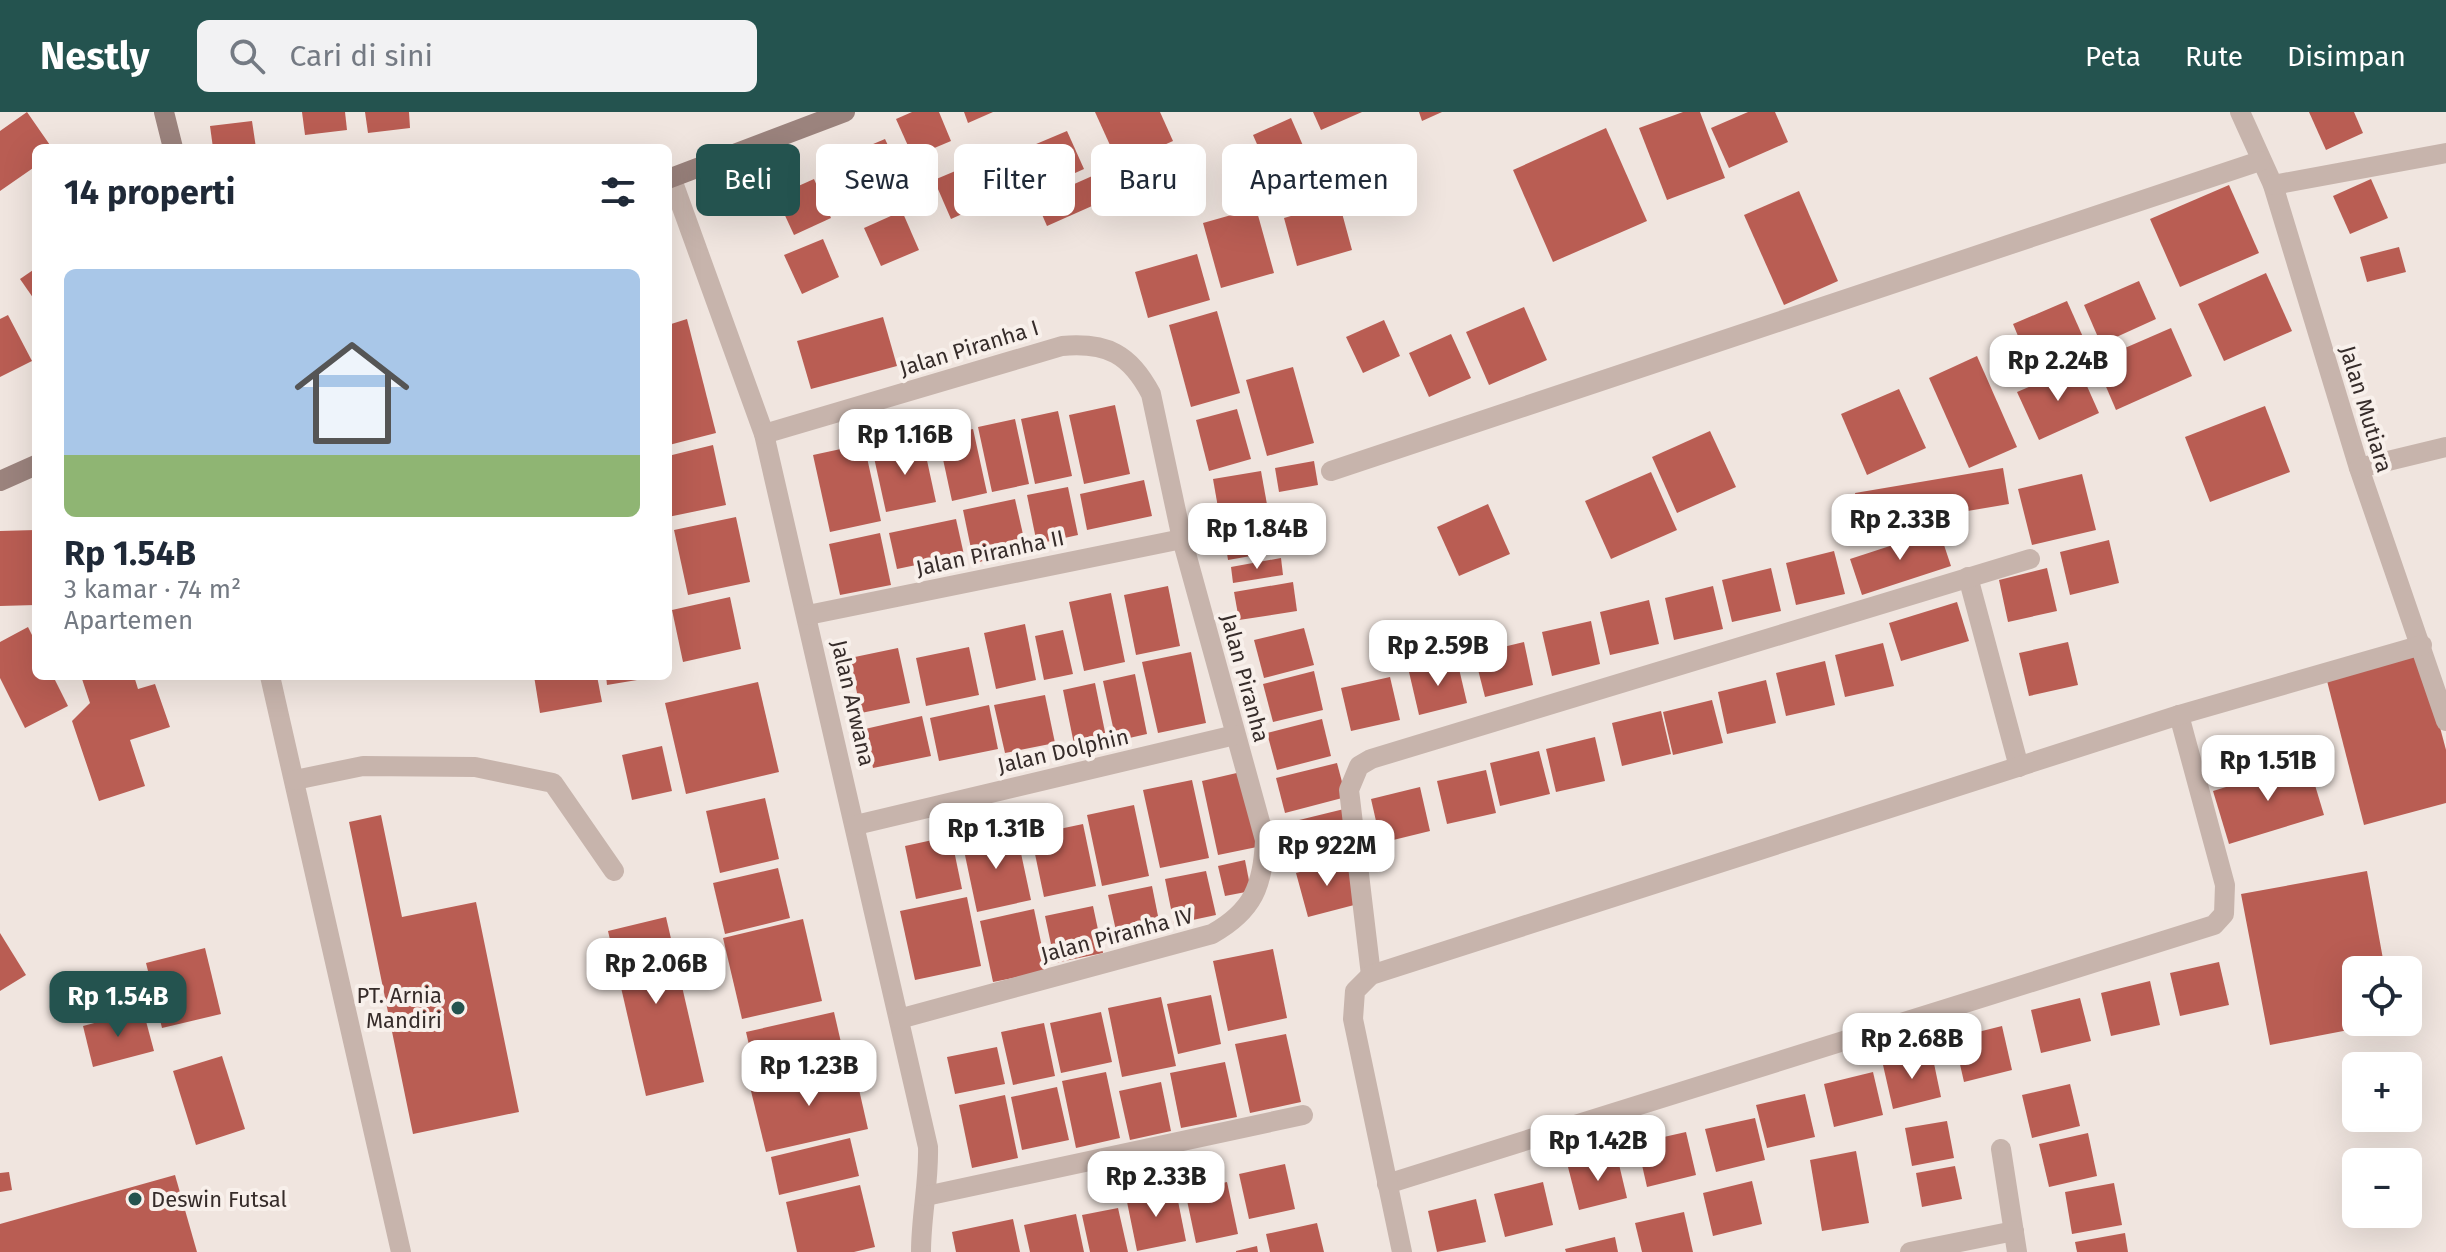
<!DOCTYPE html>
<html lang="id">
<meta charset="utf-8">
<style>
:root{--surface:#fff;--page:#f2f2f3;--text:#1f2937;--muted:#747a83;--accent:#24534f}
body{margin:0;font-family:"Fira Sans",sans-serif;background:var(--page);color:var(--text);height:100vh;display:flex;flex-direction:column;font-size:30px;white-space:nowrap}
*{box-sizing:border-box;margin:0}
p{font-size:26px;color:var(--muted)}
.icon{flex:none;width:44px;height:44px;fill:none;stroke:currentColor;stroke-width:2;stroke-linecap:round;stroke-linejoin:round}
.map{position:relative;flex:1;overflow:hidden}
.sheet{position:absolute;left:32px;top:32px;width:640px;height:536px;display:flex;flex-direction:column;background:var(--surface);border-radius:12px;box-shadow:0 8px 32px #0002}
.sheet>*{flex:none}
.guide{position:absolute;left:696px;top:32px;width:760px;height:72px;display:flex;gap:16px}
.buttons{position:absolute;left:2342px;top:844px;display:grid;gap:16px}
.buttons a{display:grid;place-items:center;width:80px;height:80px;border-radius:12px;background:var(--surface);box-shadow:0 8px 32px #0002;font-size:40px}
.price{position:absolute;translate:-50% -68px;padding:0 18px;border-radius:16px;background:#fff;color:#222;font-size:26px;line-height:52px;filter:drop-shadow(0 2px 4px #0008)}
.price::after{content:'';position:absolute;left:50%;top:48px;width:24px;height:18px;margin-left:-12px;background:inherit;clip-path:polygon(0 0,100% 0,50% 100%)}
.price.on{background:var(--accent);color:#fff}
ul{padding:0;list-style:none}
li{display:grid;align-content:center;gap:16px;height:424px;padding:0 32px}
li span{display:grid;place-items:center;height:248px;border-radius:12px;color:#555}
li>.icon{margin-inline-start:auto}
span .icon{width:144px;height:144px;fill:#fffc;stroke-width:1}
li b{font-size:34px}
h2{display:flex;justify-content:space-between;align-items:center;height:96px;padding:0 32px;font-size:34px}
.tag{padding:0 28px;border-radius:12px;background:var(--surface);box-shadow:0 8px 32px #0002;font-size:28px;line-height:72px}
.tag.on{background:var(--accent);color:#fff}
header{display:flex;align-items:center;gap:48px;box-sizing:border-box;height:112px;padding:0 40px;background:var(--accent);color:#fff}
header strong{font-size:38px}
nav{display:flex;gap:44px;margin-inline-start:auto;font-size:28px}
.search{width:560px;height:72px;background:var(--page);display:flex;align-items:center;gap:20px;box-sizing:border-box;padding:0 28px;border-radius:12px;color:var(--muted);font-size:30px}
.map>svg:first-child{display:block}
.building{fill:#b95d53}
.lines{fill:none;stroke-linecap:round;stroke-linejoin:round}
.street{stroke:#c7b4ac;stroke-width:20}
.secondary{stroke:#9b837d;stroke-width:20}
.poi-dot{fill:#24534f;stroke:#f8f0eb;stroke-width:3}
.labels{text-anchor:middle;dominant-baseline:central;stroke-width:8;stroke-linejoin:round;paint-order:stroke}
.street-label{font-size:22px;fill:#362c2a;stroke:#f8f0eb}
.poi-label{font-size:22px;fill:#362c2a;stroke:#f8f0eb;text-anchor:end}
</style>
<header>
<strong>Nestly</strong>
<div class="search"><svg class="icon" aria-label="search" viewBox="0 0 24 24"><circle cx="10" cy="10" r="6"/><path d="M15 15l6 6"/></svg>Cari di sini</div>
<nav><a>Peta</a><a>Rute</a><a>Disimpan</a></nav>
</header>
<div class="map">
<svg width="2446" height="1140" viewBox="0 0 2446 1140">
<rect width="100%" height="100%" fill="#f0e5df"/>
<!-- building -->
<g class="building">
<polygon points="27,0 52,36 36,36 36,54 0,79 0,19"/>
<polygon points="302,0 345,0 347,18 305,23"/>
<polygon points="365,0 409,0 410,16 368,21"/>
<polygon points="912,0 939,0 951,29 913,45 896,7"/>
<polygon points="964,0 993,0 968,11"/>
<polygon points="1095,0 1160,0 1173,29 1119,53"/>
<polygon points="1313,0 1362,0 1321,18"/>
<polygon points="1419,0 1442,0 1422,9"/>
<polygon points="1683,0 1700,0 1725,66 1667,88 1639,16"/>
<polygon points="1748,0 1775,0 1788,30 1729,56 1711,16"/>
<polygon points="2309,0 2354,0 2363,21 2326,38"/>
<polygon points="1291,6 1308,45 1270,62 1253,23"/>
<polygon points="252,9 256,36 213,36 210,14"/>
<polygon points="1606,16 1647,109 1553,150 1513,58"/>
<polygon points="1067,19 1084,57 1046,74 1029,35"/>
<polygon points="885,27 903,66 865,82 847,43"/>
<polygon points="972,52 989,90 951,107 934,68"/>
<polygon points="1099,61 1110,86 1047,114 1036,89"/>
<polygon points="814,67 831,106 794,123 776,84"/>
<polygon points="2371,67 2388,106 2350,122 2333,84"/>
<polygon points="2229,73 2259,141 2180,175 2150,107"/>
<polygon points="1799,79 1838,169 1784,193 1744,103"/>
<polygon points="1339,90 1352,138 1297,154 1284,106"/>
<polygon points="1256,96 1274,161 1221,176 1203,111"/>
<polygon points="902,99 919,138 881,154 864,116"/>
<polygon points="823,127 839,165 802,182 784,143"/>
<polygon points="2399,135 2406,160 2367,170 2360,145"/>
<polygon points="1197,142 1210,188 1148,206 1135,160"/>
<polygon points="36,156 36,190 20,167"/>
<polygon points="2266,161 2292,219 2224,249 2198,192"/>
<polygon points="2139,169 2156,207 2101,232 2084,193"/>
<polygon points="2067,189 2083,225 2028,248 2013,212"/>
<polygon points="1524,195 1547,248 1489,273 1466,220"/>
<polygon points="1217,199 1240,281 1191,295 1169,213"/>
<polygon points="8,203 32,249 0,265 0,207"/>
<polygon points="883,205 897,254 811,277 797,229"/>
<polygon points="687,207 716,321 669,333 668,213"/>
<polygon points="1384,208 1400,244 1363,261 1346,225"/>
<polygon points="2171,216 2192,264 2116,298 2095,249"/>
<polygon points="1451,222 1471,266 1429,285 1409,241"/>
<polygon points="1977,244 2017,335 1969,356 1929,266"/>
<polygon points="2078,254 2099,301 2039,328 2017,280"/>
<polygon points="1293,255 1314,331 1267,344 1246,268"/>
<polygon points="1899,277 1926,336 1867,363 1841,302"/>
<polygon points="1115,293 1130,362 1084,372 1069,303"/>
<polygon points="2265,294 2290,360 2210,390 2185,325"/>
<polygon points="1237,297 1251,347 1209,359 1196,308"/>
<polygon points="1058,299 1072,364 1035,372 1021,307"/>
<polygon points="1015,307 1029,372 992,380 978,315"/>
<polygon points="973,317 987,381 952,389 938,324"/>
<polygon points="1710,319 1736,375 1677,401 1652,345"/>
<polygon points="923,330 936,390 886,400 873,341"/>
<polygon points="864,332 881,409 830,420 813,343"/>
<polygon points="713,333 726,393 668,405 668,344"/>
<polygon points="1314,349 1318,373 1279,380 1275,356"/>
<polygon points="2003,356 2009,392 1861,417 1855,381"/>
<polygon points="1261,359 1268,398 1220,407 1213,367"/>
<polygon points="1651,360 1677,418 1611,447 1585,389"/>
<polygon points="2082,362 2096,418 2032,433 2018,377"/>
<polygon points="1144,368 1152,404 1087,418 1080,382"/>
<polygon points="1068,375 1078,423 1037,432 1027,383"/>
<polygon points="1015,387 1027,440 974,451 963,398"/>
<polygon points="1488,392 1510,442 1459,464 1437,415"/>
<polygon points="736,405 750,470 688,483 674,418"/>
<polygon points="956,407 964,443 897,457 889,421"/>
<polygon points="1274,407 1279,439 1228,448 1223,415"/>
<polygon points="36,418 36,493 0,494 0,419"/>
<polygon points="1939,418 1951,454 1862,483 1850,447"/>
<polygon points="880,421 891,473 840,483 829,432"/>
<polygon points="2109,428 2119,471 2070,483 2060,440"/>
<polygon points="1834,439 1845,482 1796,493 1786,451"/>
<polygon points="1281,446 1283,463 1233,471 1231,455"/>
<polygon points="1771,456 1781,499 1732,510 1722,468"/>
<polygon points="2047,456 2057,499 2008,510 1999,468"/>
<polygon points="1293,470 1297,499 1239,508 1234,480"/>
<polygon points="1168,474 1180,534 1136,543 1124,483"/>
<polygon points="1713,474 1723,517 1674,528 1665,486"/>
<polygon points="1111,481 1125,550 1084,559 1069,490"/>
<polygon points="730,485 741,537 683,550 672,498"/>
<polygon points="1649,488 1659,532 1610,543 1600,500"/>
<polygon points="1957,490 1969,529 1901,549 1889,511"/>
<polygon points="1591,509 1600,552 1552,564 1542,520"/>
<polygon points="1025,512 1036,568 996,577 984,521"/>
<polygon points="28,515 36,531 36,564 53,564 68,594 25,616 0,566 0,530"/>
<polygon points="1304,516 1314,553 1264,566 1254,528"/>
<polygon points="1063,518 1073,562 1044,568 1035,524"/>
<polygon points="1524,530 1533,573 1485,585 1474,542"/>
<polygon points="2068,530 2078,573 2029,584 2019,541"/>
<polygon points="1883,531 1894,574 1845,585 1835,543"/>
<polygon points="969,535 979,583 926,594 916,546"/>
<polygon points="898,536 910,591 861,601 850,546"/>
<polygon points="1191,540 1206,611 1158,621 1142,550"/>
<polygon points="2420,540 2446,638 2446,691 2364,713 2326,565"/>
<polygon points="1457,548 1467,591 1419,603 1409,560"/>
<polygon points="1825,549 1835,593 1786,604 1776,561"/>
<polygon points="1314,559 1323,598 1273,610 1263,572"/>
<polygon points="1135,562 1147,622 1116,629 1103,569"/>
<polygon points="81,564 134,564 138,577 155,572 170,615 130,628 145,674 99,689 72,609 90,591"/>
<polygon points="534,564 597,564 602,590 540,601"/>
<polygon points="606,564 649,564 649,566 607,573"/>
<polygon points="1390,565 1400,608 1351,619 1341,576"/>
<polygon points="1766,568 1776,611 1727,622 1718,580"/>
<polygon points="758,570 779,660 686,682 665,591"/>
<polygon points="1095,571 1106,625 1074,632 1063,578"/>
<polygon points="1045,583 1055,631 1005,641 994,593"/>
<polygon points="1712,588 1723,631 1673,643 1663,600"/>
<polygon points="989,593 998,637 939,649 930,606"/>
<polygon points="1661,599 1671,642 1622,654 1612,611"/>
<polygon points="922,604 931,644 873,656 865,617"/>
<polygon points="1322,607 1331,644 1277,658 1267,621"/>
<polygon points="1595,625 1605,669 1556,680 1546,637"/>
<polygon points="662,634 672,679 632,688 622,643"/>
<polygon points="1539,639 1550,682 1500,694 1490,651"/>
<polygon points="2308,650 2324,703 2229,732 2213,679"/>
<polygon points="1337,651 1346,685 1285,701 1276,666"/>
<polygon points="1486,658 1496,701 1447,712 1437,669"/>
<polygon points="1241,660 1257,735 1218,743 1202,669"/>
<polygon points="1192,668 1209,746 1160,756 1143,678"/>
<polygon points="1420,675 1430,719 1381,731 1371,687"/>
<polygon points="765,686 779,747 720,761 706,699"/>
<polygon points="1134,693 1149,764 1102,774 1087,703"/>
<polygon points="1344,697 1352,731 1299,745 1291,710"/>
<polygon points="381,703 402,805 476,790 519,1000 413,1022 349,710"/>
<polygon points="1083,712 1096,774 1044,785 1031,723"/>
<polygon points="1016,718 1031,788 977,800 962,729"/>
<polygon points="951,724 962,777 916,787 905,734"/>
<polygon points="1245,748 1251,779 1225,784 1218,754"/>
<polygon points="1347,748 1358,792 1308,805 1296,761"/>
<polygon points="778,756 790,806 725,822 713,771"/>
<polygon points="1206,759 1216,803 1174,812 1165,767"/>
<polygon points="2367,759 2385,858 2356,858 2356,910 2385,911 2270,933 2241,782"/>
<polygon points="1152,774 1160,814 1117,823 1108,783"/>
<polygon points="967,785 981,854 915,868 900,799"/>
<polygon points="1093,794 1103,841 1055,851 1045,804"/>
<polygon points="1034,797 1047,859 993,870 980,809"/>
<polygon points="666,805 704,970 646,984 608,819"/>
<polygon points="803,807 822,889 742,907 723,826"/>
<polygon points="0,821 26,863 0,879"/>
<polygon points="205,836 221,902 162,916 146,851"/>
<polygon points="1273,837 1287,906 1228,919 1213,849"/>
<polygon points="2219,850 2229,893 2180,904 2170,861"/>
<polygon points="2150,869 2160,913 2111,924 2101,881"/>
<polygon points="1211,883 1221,932 1178,942 1167,892"/>
<polygon points="1161,885 1176,954 1122,965 1108,896"/>
<polygon points="2080,886 2091,929 2041,941 2031,898"/>
<polygon points="143,898 154,939 93,955 83,914"/>
<polygon points="834,900 845,948 757,968 746,920"/>
<polygon points="1101,900 1112,950 1061,961 1050,911"/>
<polygon points="1044,911 1055,964 1013,973 1001,920"/>
<polygon points="2002,914 2012,958 1964,970 1954,926"/>
<polygon points="1286,922 1301,990 1250,1001 1235,932"/>
<polygon points="997,935 1005,972 955,982 947,945"/>
<polygon points="1932,942 1941,985 1893,997 1883,953"/>
<polygon points="222,944 245,1017 196,1033 173,959"/>
<polygon points="1225,950 1237,1005 1181,1016 1170,961"/>
<polygon points="853,951 868,1017 766,1040 750,975"/>
<polygon points="1106,960 1120,1026 1076,1036 1062,969"/>
<polygon points="1873,960 1883,1003 1834,1015 1824,972"/>
<polygon points="1161,970 1171,1019 1130,1028 1119,979"/>
<polygon points="2070,972 2080,1014 2032,1026 2022,983"/>
<polygon points="1057,975 1069,1028 1022,1038 1011,985"/>
<polygon points="1805,982 1815,1025 1767,1036 1756,993"/>
<polygon points="1005,983 1018,1046 972,1056 959,993"/>
<polygon points="1755,1006 1765,1048 1716,1060 1705,1017"/>
<polygon points="1947,1009 1954,1046 1912,1054 1905,1016"/>
<polygon points="1686,1020 1696,1063 1647,1075 1637,1031"/>
<polygon points="2088,1021 2097,1064 2049,1075 2039,1032"/>
<polygon points="850,1026 859,1064 779,1083 771,1045"/>
<polygon points="1856,1039 1869,1111 1822,1119 1810,1048"/>
<polygon points="1617,1044 1627,1086 1579,1098 1568,1055"/>
<polygon points="1285,1052 1295,1097 1249,1107 1239,1062"/>
<polygon points="1955,1054 1962,1087 1922,1095 1916,1061"/>
<polygon points="9,1060 12,1078 0,1080 0,1061"/>
<polygon points="175,1063 197,1140 0,1140 0,1112"/>
<polygon points="1752,1069 1762,1112 1713,1124 1703,1081"/>
<polygon points="1227,1070 1238,1122 1196,1131 1185,1079"/>
<polygon points="1543,1070 1553,1113 1505,1125 1494,1082"/>
<polygon points="2114,1071 2122,1113 2072,1122 2065,1080"/>
<polygon points="860,1073 875,1135 854,1140 797,1140 786,1090"/>
<polygon points="1175,1074 1186,1129 1137,1139 1126,1085"/>
<polygon points="1476,1087 1486,1130 1437,1140 1428,1099"/>
<polygon points="1118,1096 1128,1140 1090,1140 1082,1103"/>
<polygon points="1684,1100 1693,1140 1642,1140 1635,1111"/>
<polygon points="1076,1102 1084,1140 1030,1140 1024,1113"/>
<polygon points="1013,1107 1020,1140 956,1140 952,1120"/>
<polygon points="1317,1111 1324,1140 1270,1140 1266,1122"/>
<polygon points="2125,1121 2128,1140 2077,1140 2075,1130"/>
<polygon points="1615,1125 1618,1140 1566,1140 1565,1137"/>
<polygon points="1257,1134 1258,1140 1236,1140 1236,1139"/>
</g>
<g class="lines">
<!-- street -->
<g class="street">
<polyline points="2240,0 2273,73 2359,356 2446,609"/>
<path d="M671 65 764 322 928 1035C929 1071 921 1104 921 1140"/>
<polyline points="2273,73 2446,41"/>
<path d="M764 322 1062 234C1107 230 1130 242 1151 282L1182 427 1265 728C1263 774 1253 799 1212 822L899 907"/>
<polyline points="2359,356 2446,335"/>
<polyline points="1331,359 2260,49"/>
<polyline points="1968,465 2019,655"/>
<polyline points="808,503 1182,427"/>
<polyline points="270,564 401,1140"/>
<polyline points="295,668 363,654 475,655 553,671 614,759"/>
<polyline points="856,713 1235,623"/>
<polyline points="1371,863 1349,678 1359,654 1371,647 2030,447"/>
<polyline points="2001,1037 2017,1140"/>
<polyline points="1387,1072 2214,813 2224,802 2225,773 2179,603"/>
<polyline points="926,1084 1303,1003"/>
<polyline points="1402,1140 1353,907 1355,879 1371,863 2179,603 2422,533"/>
<polyline points="1910,1140 2014,1119"/>
</g>
<!-- secondary -->
<g class="secondary">
<polyline points="164,0 173,36"/>
<polyline points="668,67 845,0"/>
<polyline points="0,369 36,353"/>
</g>
</g>
<!-- markers -->
<g class="poi-dot">
<circle cx="458" cy="896" r="8"/>
<circle cx="135" cy="1087" r="8"/>
</g>
<g class="labels">
<!-- street labels -->
<g class="street-label">
<text transform="translate(969 236) rotate(-17)">Jalan Piranha I</text>
<text transform="translate(2366 297) rotate(73)">Jalan Mutiara</text>
<text transform="translate(990 441) rotate(-12)">Jalan Piranha II</text>
<text transform="translate(1245 566) rotate(75)">Jalan Piranha</text>
<text transform="translate(853 591) rotate(77)">Jalan Arwana</text>
<text transform="translate(1063 639) rotate(-13)">Jalan Dolphin</text>
<text transform="translate(1117 823) rotate(-15)">Jalan Piranha IV</text>
</g>
<!-- poi labels -->
<g class="poi-label">
<text x="442" y="883">PT. Arnia<tspan x="442" dy="25">Mandiri</tspan></text>
<text x="151" y="1087" text-anchor="start">Deswin Futsal</text>
</g>
</g>
</svg>
<div class="buttons">
<a><svg class="icon" aria-label="locate" viewBox="0 0 24 24"><circle cx="12" cy="12" r="6"/><path d="M12 2v4M12 18v4M2 12h4M18 12h4"/></svg></a>
<a>+</a>
<a>−</a>
</div>
<b class="price" style="left:2058px;top:291px">Rp 2.24B</b>
<b class="price" style="left:905px;top:365px">Rp 1.16B</b>
<b class="price" style="left:1900px;top:450px">Rp 2.33B</b>
<b class="price" style="left:1257px;top:459px">Rp 1.84B</b>
<b class="price" style="left:1438px;top:576px">Rp 2.59B</b>
<b class="price" style="left:2268px;top:691px">Rp 1.51B</b>
<b class="price" style="left:996px;top:759px">Rp 1.31B</b>
<b class="price" style="left:1327px;top:776px">Rp 922M</b>
<b class="price" style="left:656px;top:894px">Rp 2.06B</b>
<b class="price on" style="left:118px;top:927px">Rp 1.54B</b>
<b class="price" style="left:1912px;top:969px">Rp 2.68B</b>
<b class="price" style="left:809px;top:996px">Rp 1.23B</b>
<b class="price" style="left:1598px;top:1071px">Rp 1.42B</b>
<b class="price" style="left:1156px;top:1107px">Rp 2.33B</b>
<div class="guide">
<a class="tag on">Beli</a>
<a class="tag">Sewa</a>
<a class="tag">Filter</a>
<a class="tag">Baru</a>
<a class="tag">Apartemen</a>
</div>
<section class="sheet">
<h2>14 properti<svg class="icon" aria-label="filters" viewBox="0 0 24 24"><path d="M4 7h16M4 17h16"/><circle cx="9" cy="7" r="2"/><circle cx="15" cy="17" r="2"/></svg></h2>
<ul>
<li><span style="background:linear-gradient(#a9c7e8 75%,#8fb573 0)"><svg class="icon" aria-label="home" viewBox="0 0 24 24"><path d="M3 11l9-7 9 7M6 9v11h12V9"/></svg></span><div><b>Rp 1.54B</b><p>3 kamar · 74 m²</p><p>Apartemen</p></div></li>
</ul>
</section>
</div>
